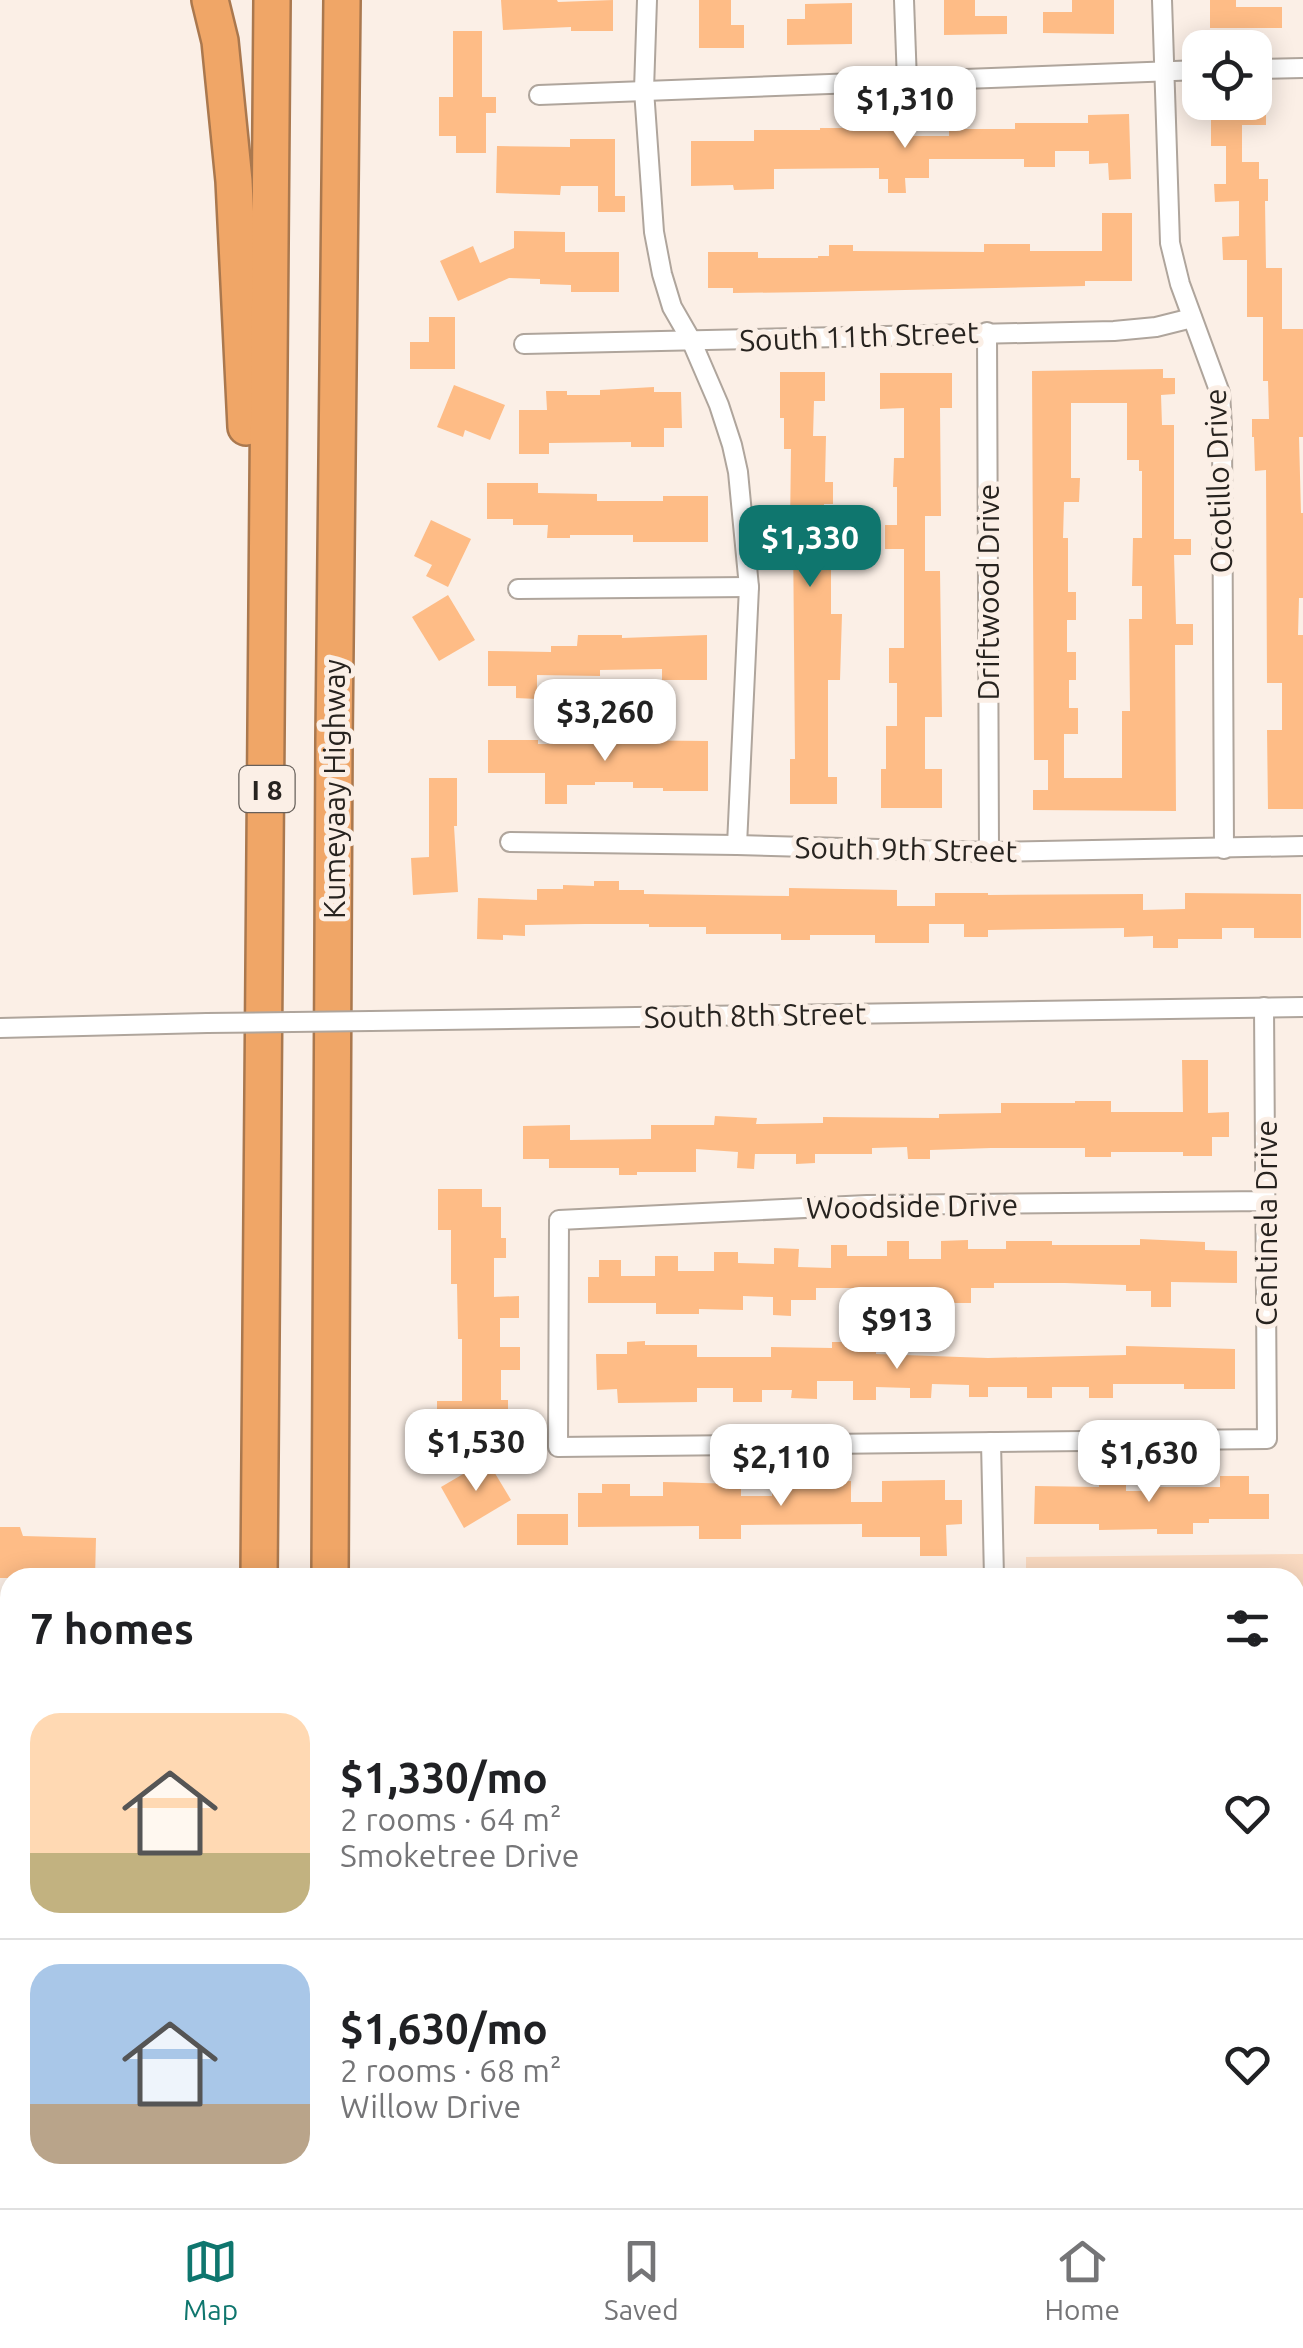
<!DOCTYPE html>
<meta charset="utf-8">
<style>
:root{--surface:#fff;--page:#f6f6f6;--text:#202124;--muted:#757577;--line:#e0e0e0;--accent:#0f766e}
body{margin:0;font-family:Ubuntu,sans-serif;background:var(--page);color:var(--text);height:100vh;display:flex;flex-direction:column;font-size:38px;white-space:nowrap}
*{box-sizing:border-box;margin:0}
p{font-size:32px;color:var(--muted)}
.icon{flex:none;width:55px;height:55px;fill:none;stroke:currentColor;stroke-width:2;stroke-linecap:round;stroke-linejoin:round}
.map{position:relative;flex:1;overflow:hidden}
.drawer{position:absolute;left:0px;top:1568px;width:1305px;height:642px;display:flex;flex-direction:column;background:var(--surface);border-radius:30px 30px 0 0;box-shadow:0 5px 25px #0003}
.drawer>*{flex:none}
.buttons{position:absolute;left:1182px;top:30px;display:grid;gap:20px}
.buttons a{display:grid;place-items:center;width:90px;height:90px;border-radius:20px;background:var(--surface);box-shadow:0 5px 25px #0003;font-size:50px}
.price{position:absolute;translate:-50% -85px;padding:0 22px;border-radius:20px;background:#fff;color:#222;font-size:32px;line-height:65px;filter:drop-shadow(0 2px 5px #0008)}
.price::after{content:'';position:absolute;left:50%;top:60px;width:30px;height:22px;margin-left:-15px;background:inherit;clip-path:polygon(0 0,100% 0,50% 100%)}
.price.current{background:var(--accent);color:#fff}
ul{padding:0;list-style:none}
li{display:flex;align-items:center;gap:30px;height:250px;padding:0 30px}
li+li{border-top:2px solid var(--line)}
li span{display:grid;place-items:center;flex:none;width:280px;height:200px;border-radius:30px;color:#555}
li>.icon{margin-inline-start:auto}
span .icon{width:120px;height:120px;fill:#fffc;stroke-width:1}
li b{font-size:42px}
h2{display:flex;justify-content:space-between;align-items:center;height:120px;padding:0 30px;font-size:42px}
.tab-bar{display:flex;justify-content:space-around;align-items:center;height:140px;border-top:2px solid var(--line);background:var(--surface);font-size:28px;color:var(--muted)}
.tab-bar a{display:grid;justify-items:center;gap:5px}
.tab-bar .current{color:var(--accent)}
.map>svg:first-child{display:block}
.green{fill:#fadac1}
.building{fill:#febc86;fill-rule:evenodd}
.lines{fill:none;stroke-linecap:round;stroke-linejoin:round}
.minor-casing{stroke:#afa59c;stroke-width:22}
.motorway-casing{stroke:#aa784e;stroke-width:40}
.minor{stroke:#fff;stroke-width:18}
.motorway{stroke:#f0a667;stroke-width:35}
.minor-bridge-casing{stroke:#afa59c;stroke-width:22;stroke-linecap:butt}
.minor-bridge{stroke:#fff;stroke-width:18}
.labels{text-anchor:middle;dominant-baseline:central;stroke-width:10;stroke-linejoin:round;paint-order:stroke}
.shield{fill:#fbefe6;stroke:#67605b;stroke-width:2.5}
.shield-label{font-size:28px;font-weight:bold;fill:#27231f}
.street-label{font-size:30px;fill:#27231f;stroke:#fbefe6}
</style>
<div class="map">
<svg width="1303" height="2208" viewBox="0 0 1303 2208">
<rect width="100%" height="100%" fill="#fbefe6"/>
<!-- green -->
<polygon class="green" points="1303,1554 1303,1906 1295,1906 1295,1578 1026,1577 1026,1557"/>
<!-- building -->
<g class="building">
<polygon points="501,0 557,0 558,2 613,0 613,31 571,31 571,27 503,30"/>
<polygon points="699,0 731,0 731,25 744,25 744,48 699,48"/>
<polygon points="944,0 975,0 975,16 1007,16 1007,34 944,35"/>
<polygon points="1072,0 1114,0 1114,34 1043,33 1043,12 1072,12"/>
<polygon points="1210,0 1236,0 1236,7 1282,7 1282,28 1210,28"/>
<polygon points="852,3 852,44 787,45 787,19 805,19 805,4"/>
<polygon points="453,31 482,31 482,97 496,97 496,113 486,113 486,153 456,153 456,136 439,136 439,97 453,97"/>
<polygon points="1211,106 1266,106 1266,125 1242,125 1242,162 1259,162 1259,179 1268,179 1268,201 1265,201 1266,268 1282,268 1282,329 1303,329 1303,437 1299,437 1301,513 1303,513 1303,598 1299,598 1298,635 1303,635 1303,809 1268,809 1267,730 1282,730 1282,683 1267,683 1266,470 1255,471 1254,437 1252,437 1252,419 1269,419 1268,381 1263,381 1263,317 1247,317 1247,260 1223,260 1222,237 1239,236 1239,201 1215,202 1214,184 1226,184 1226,146 1211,146"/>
<polygon points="1129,114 1131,179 1109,180 1108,163 1089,164 1089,151 1055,151 1055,167 1024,167 1024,159 929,159 929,178 905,178 906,193 888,193 888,179 879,179 879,168 774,169 774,189 734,190 733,185 691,186 691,141 754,141 754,130 820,130 820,128 878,128 878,125 906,125 906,136 949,136 949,129 1015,129 1015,123 1088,123 1088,115"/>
<polygon points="570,139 615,139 615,196 625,196 625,212 598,212 598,186 561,186 560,195 496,193 497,146 570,147"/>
<polygon points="1102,213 1132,213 1132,281 1085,281 1085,286 814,292 733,293 733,288 708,288 708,252 758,252 758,258 818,258 818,256 829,256 829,245 853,245 853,251 984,252 984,244 1030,244 1030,251 1102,251"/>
<polygon points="514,231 565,232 565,252 619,252 619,292 571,292 571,285 540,284 540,279 509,278 458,301 440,261 473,246 480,263 514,248"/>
<polygon points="429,317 455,317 455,369 410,369 410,342 429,342"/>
<path d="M1163 369V378H1175V394L1161 395 1162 425H1174V539H1191V555H1174L1176 624H1193V645H1175L1176 811 1033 810V790H1048V760H1034L1032 371ZM1071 403H1127V460H1139V471H1142V538H1133L1132 586H1142V619H1129L1130 711H1122V778H1064V734H1078V708H1069V680H1076V652H1067V620H1076V592H1068V538H1063L1064 502H1079L1080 478H1071Z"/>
<polygon points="780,372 825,372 825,401 814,401 813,436 826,436 825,482 833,482 833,504 824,504 824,537 831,537 831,614 842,614 840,680 828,680 828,777 837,777 837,804 790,804 790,759 795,759 793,530 790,530 791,449 784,449 784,418 780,418"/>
<polygon points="880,373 952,373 952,408 940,408 941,516 925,516 925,571 940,571 942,717 925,717 925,769 942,769 942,808 881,808 881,769 886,769 886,726 897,726 897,683 889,683 889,648 904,648 904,549 885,549 885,525 897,525 897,487 893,487 894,458 904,458 904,408 880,409"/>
<polygon points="454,385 505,405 490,440 465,430 463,437 437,427"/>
<polygon points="654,387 654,392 681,392 682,428 664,428 664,447 631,447 631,442 549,443 549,454 519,454 519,410 547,410 546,391 567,391 567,395 600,395 600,390"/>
<polygon points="487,483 538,483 538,493 597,494 597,501 663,501 663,496 708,496 708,542 633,542 633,535 570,535 570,538 547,538 548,525 513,525 513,519 487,519"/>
<polygon points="431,520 471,539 448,587 426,576 432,565 414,556"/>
<polygon points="448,595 475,640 439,661 412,617"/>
<polygon points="578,635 622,635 622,638 707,635 707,680 662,680 662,669 600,670 600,676 537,675 537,699 516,698 516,686 488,686 488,651 551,652 551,646 577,646"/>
<polygon points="488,740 538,740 538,744 606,744 606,740 708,741 708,791 663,791 663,788 633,788 633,782 595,782 595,785 567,785 567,804 545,804 545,773 488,773"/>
<polygon points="429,778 457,778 457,826 454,826 458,892 413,895 411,858 429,857"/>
<polygon points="594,881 619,881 619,890 644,890 644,894 789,896 789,888 897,890 897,906 935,906 935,893 988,893 988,895 1143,894 1143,910 1185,909 1185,893 1301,894 1301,938 1254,938 1254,928 1222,928 1222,939 1178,939 1178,948 1153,948 1153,936 1124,937 1124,928 988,930 988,937 964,937 964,924 929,924 929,943 875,943 875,935 810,935 810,940 781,940 781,934 706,934 706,927 649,927 649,924 585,924 525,925 525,936 503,935 503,940 477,939 478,898 537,900 537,889 563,889 563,885 594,886"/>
<polygon points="1182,1060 1208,1060 1208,1113 1229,1112 1229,1137 1212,1137 1212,1156 1183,1156 1183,1152 1111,1152 1111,1157 1085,1157 1085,1148 991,1148 930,1150 930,1159 908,1159 907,1147 872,1148 872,1154 815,1154 815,1163 796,1164 796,1154 755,1154 754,1169 737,1168 738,1152 696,1149 696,1172 637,1172 637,1175 619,1175 619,1168 549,1168 549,1159 523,1159 523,1126 570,1125 570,1140 651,1139 651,1125 714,1125 715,1116 757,1118 756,1124 823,1123 823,1117 939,1118 939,1114 1001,1113 1001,1103 1075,1103 1075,1101 1111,1101 1111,1112 1183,1112"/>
<polygon points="438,1189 482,1189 482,1207 501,1207 501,1238 506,1238 506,1258 494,1258 494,1297 519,1296 519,1318 500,1318 500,1347 520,1347 520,1370 501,1370 501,1400 508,1400 508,1420 489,1420 488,1442 437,1442 437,1401 462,1401 462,1339 458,1339 457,1284 451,1284 451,1230 438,1230"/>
<polygon points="1140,1239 1205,1242 1205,1250 1237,1251 1237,1283 1171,1282 1171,1307 1151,1307 1151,1291 1126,1291 1126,1285 1065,1283 994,1283 994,1288 971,1288 971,1303 888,1303 888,1288 816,1288 816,1300 791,1300 791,1316 773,1315 773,1297 743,1296 743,1310 699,1309 699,1314 656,1314 656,1303 588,1303 588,1277 599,1277 599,1260 621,1260 621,1276 655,1276 655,1256 678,1256 678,1271 714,1271 714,1252 738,1252 738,1263 774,1264 774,1248 799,1249 798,1267 831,1268 831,1245 847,1245 847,1256 887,1256 887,1241 909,1241 909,1259 941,1259 941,1241 968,1240 968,1249 1006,1249 1006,1241 1052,1241 1052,1245 1140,1245"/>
<polygon points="645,1341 645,1345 697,1345 697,1357 771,1357 771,1347 832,1348 832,1342 876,1342 876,1354 988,1358 1126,1355 1126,1346 1235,1349 1235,1389 1184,1389 1184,1384 1113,1384 1113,1398 1089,1398 1089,1387 1052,1387 1052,1398 1027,1398 1027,1387 988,1387 988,1397 969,1397 969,1385 932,1384 931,1398 910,1398 910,1388 876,1387 876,1400 853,1400 853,1381 817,1381 817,1399 791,1398 792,1390 762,1390 762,1402 733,1402 733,1388 697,1388 697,1402 618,1403 617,1389 597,1390 596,1354 627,1354 627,1342"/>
<polygon points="487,1460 511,1500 464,1528 441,1487"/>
<polygon points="1220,1476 1249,1476 1249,1494 1269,1494 1269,1519 1209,1519 1209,1523 1193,1523 1193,1534 1157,1534 1157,1529 1099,1530 1099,1524 1034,1524 1035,1486 1099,1487 1099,1477 1126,1477 1126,1491 1157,1491 1157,1487 1220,1487"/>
<polygon points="945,1480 945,1500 962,1500 962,1524 946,1525 947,1556 920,1556 920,1537 862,1537 862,1524 741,1525 741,1539 699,1539 699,1526 578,1527 578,1493 602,1493 602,1484 630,1484 630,1496 663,1496 663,1482 741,1484 741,1496 772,1496 772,1483 851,1481 851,1502 882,1502 882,1481"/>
<rect x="517" y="1514" width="51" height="31"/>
<polygon points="0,1527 20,1527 23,1536 96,1538 95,1578 0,1578"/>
</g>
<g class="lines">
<defs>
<g id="minor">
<polyline points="647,0 644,90 654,232 662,274 672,307 691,340 719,405 732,445 738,472 749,587 737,845"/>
<polyline points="904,0 907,82"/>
<polyline points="1162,0 1170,243 1180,284 1220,393 1222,427 1224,849"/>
<polyline points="1255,69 1303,68"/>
<polyline points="539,95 1200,70"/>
<polyline points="987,332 989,852"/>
<polyline points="524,344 1114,331 1156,327 1192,318"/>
<polyline points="518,589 749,587"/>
<polyline points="510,842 737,845 989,852 1303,846"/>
<polyline points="1264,1007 1267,1439 558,1447 559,1220 867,1205 1266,1201"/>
<polyline points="371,1021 1303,1007"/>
<polyline points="0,1028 207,1023"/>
<polyline points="991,1442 994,1578"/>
<polyline points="1295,2195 1303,2195"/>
<polyline points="997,2200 997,2208"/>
<polyline points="531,2205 865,2200"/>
<polyline points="1231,2208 1231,2200"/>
</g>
<g id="motorway">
<polyline points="210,0 220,41 234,181 246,427"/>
<polyline points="259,1578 272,0"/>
<polyline points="330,1578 334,739 342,0"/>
<polyline points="253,2208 253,2200"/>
<polyline points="326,2208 327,2200"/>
</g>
</defs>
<!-- minor casing -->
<use href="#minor" class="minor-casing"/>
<!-- motorway casing -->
<use href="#motorway" class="motorway-casing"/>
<!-- minor -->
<use href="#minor" class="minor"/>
<!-- motorway -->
<use href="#motorway" class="motorway"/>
<defs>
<polyline id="minor-bridge" points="207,1023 371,1021"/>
</defs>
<!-- minor-bridge casing -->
<use href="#minor-bridge" class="minor-bridge-casing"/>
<!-- minor-bridge -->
<use href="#minor-bridge" class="minor-bridge"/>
</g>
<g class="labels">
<!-- shield labels -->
<rect class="shield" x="239.5" y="766" width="55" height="46" rx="8"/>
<g class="shield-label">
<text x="267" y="789">I 8</text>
</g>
<!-- street labels -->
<g class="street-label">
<text transform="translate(859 336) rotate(-2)">South 11th Street</text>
<text transform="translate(1218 481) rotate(-92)">Ocotillo Drive</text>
<text transform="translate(988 592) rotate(-90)">Driftwood Drive</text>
<text transform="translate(334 789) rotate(-90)">Kumeyaay Highway</text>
<text transform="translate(906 849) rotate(1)">South 9th Street</text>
<text transform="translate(755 1015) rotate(-1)">South 8th Street</text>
<text transform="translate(912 1206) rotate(-1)">Woodside Drive</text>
<text transform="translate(1266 1223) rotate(-90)">Centinela Drive</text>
</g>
</g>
</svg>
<div class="buttons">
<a><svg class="icon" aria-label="locate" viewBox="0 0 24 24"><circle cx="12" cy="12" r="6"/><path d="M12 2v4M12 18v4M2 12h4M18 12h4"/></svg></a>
</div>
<b class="price" style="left:905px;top:151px">$1,310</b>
<b class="price current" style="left:810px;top:590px">$1,330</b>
<b class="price" style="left:605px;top:764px">$3,260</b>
<b class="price" style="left:897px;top:1372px">$913</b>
<b class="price" style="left:476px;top:1494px">$1,530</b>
<b class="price" style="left:1149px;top:1505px">$1,630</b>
<b class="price" style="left:781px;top:1509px">$2,110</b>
<section class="drawer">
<h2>7 homes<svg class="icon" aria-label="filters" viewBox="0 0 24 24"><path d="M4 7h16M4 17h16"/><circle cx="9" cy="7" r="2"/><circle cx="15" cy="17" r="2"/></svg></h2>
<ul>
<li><span style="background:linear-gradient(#ffd9b3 70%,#c2b280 0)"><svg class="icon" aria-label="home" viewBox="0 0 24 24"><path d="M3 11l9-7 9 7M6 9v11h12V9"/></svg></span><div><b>$1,330/mo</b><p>2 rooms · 64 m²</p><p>Smoketree Drive</p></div><svg class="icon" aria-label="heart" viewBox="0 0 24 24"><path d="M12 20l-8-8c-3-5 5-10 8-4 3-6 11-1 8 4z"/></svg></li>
<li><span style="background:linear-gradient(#a9c7e8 70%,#b9a48a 0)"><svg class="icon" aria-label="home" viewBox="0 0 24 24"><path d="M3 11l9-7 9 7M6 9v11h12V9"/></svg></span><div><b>$1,630/mo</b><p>2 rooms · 68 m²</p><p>Willow Drive</p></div><svg class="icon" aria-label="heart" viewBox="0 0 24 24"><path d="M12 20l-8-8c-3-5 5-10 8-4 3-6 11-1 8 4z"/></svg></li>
</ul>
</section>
</div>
<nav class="tab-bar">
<a class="current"><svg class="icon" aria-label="map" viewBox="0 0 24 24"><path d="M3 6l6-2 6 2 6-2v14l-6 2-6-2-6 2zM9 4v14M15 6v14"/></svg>Map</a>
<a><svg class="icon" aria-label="saved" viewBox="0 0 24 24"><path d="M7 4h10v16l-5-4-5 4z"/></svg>Saved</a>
<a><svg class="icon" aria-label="home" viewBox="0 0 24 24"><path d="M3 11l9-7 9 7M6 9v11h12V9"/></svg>Home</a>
</nav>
